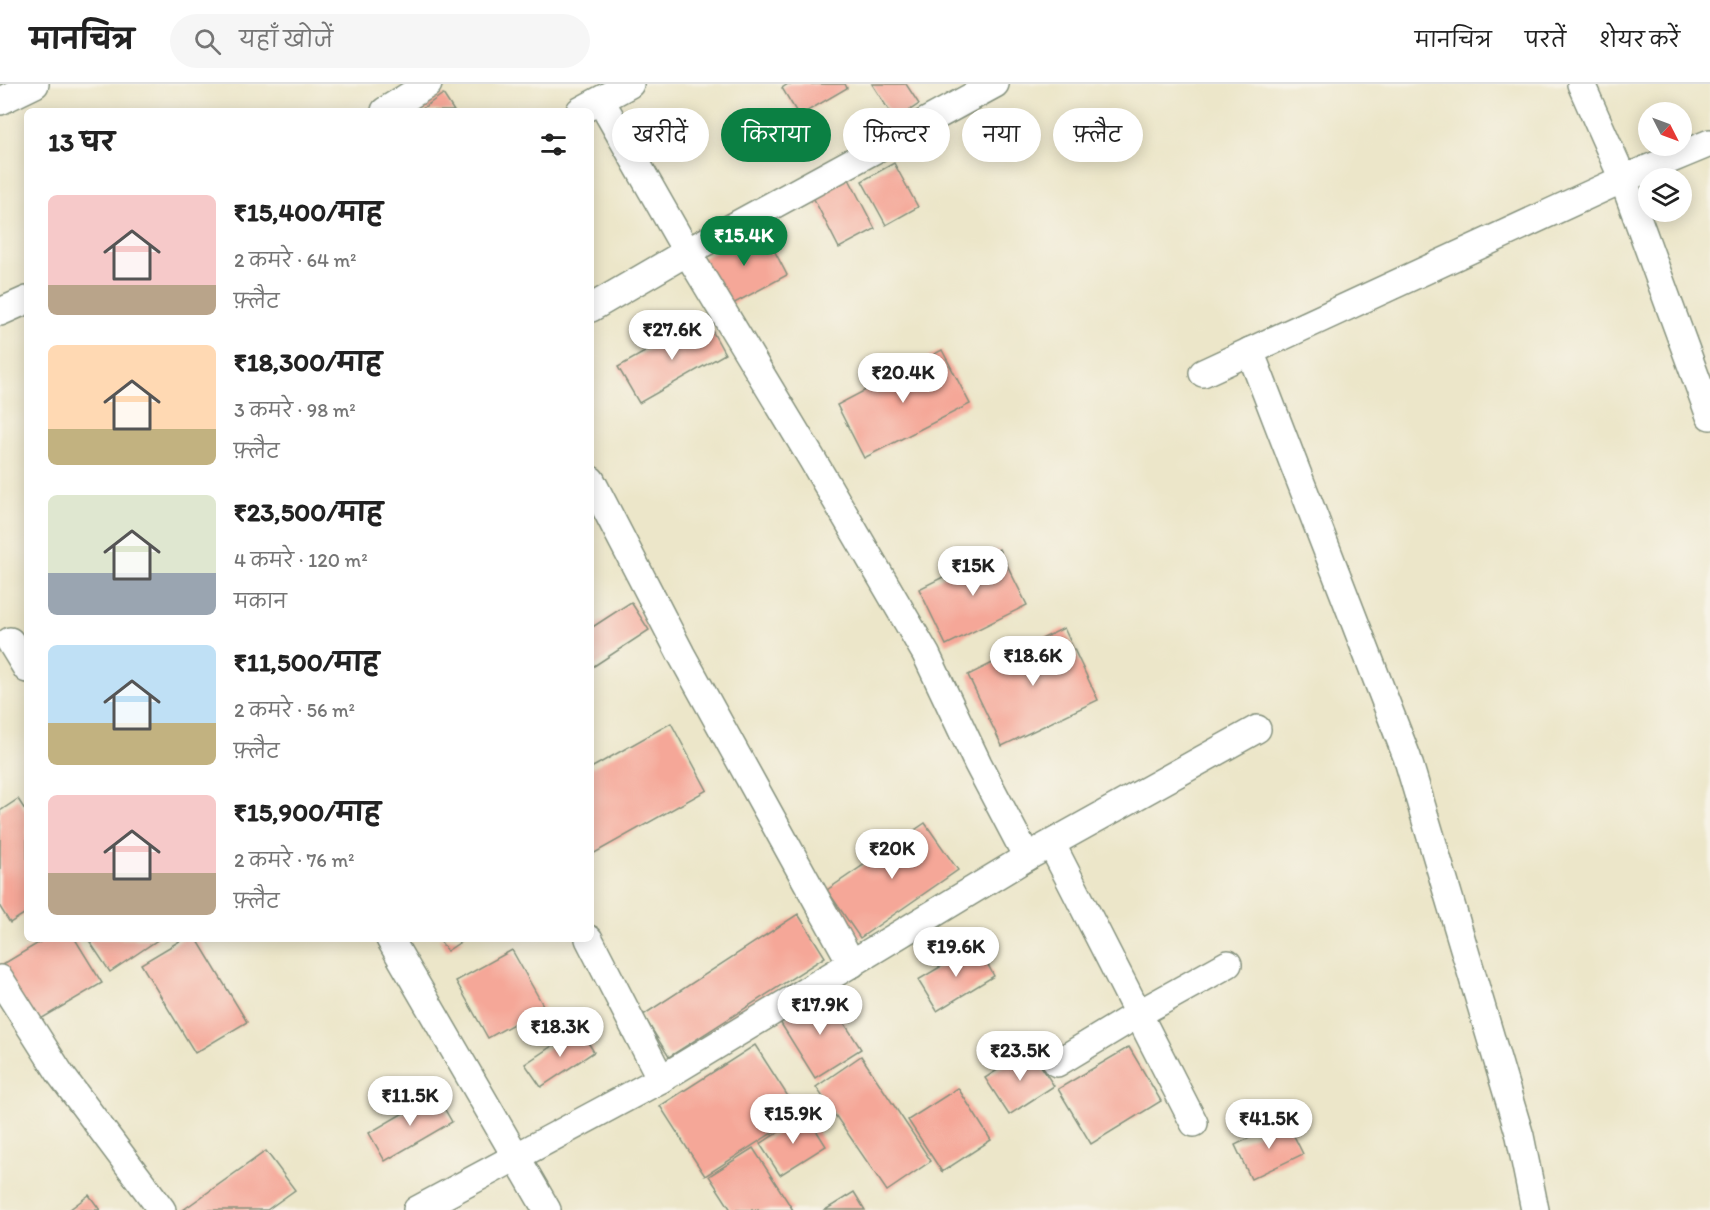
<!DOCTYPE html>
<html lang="hi">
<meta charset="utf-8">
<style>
:root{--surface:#fff;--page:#f6f6f6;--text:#222;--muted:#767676;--line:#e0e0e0;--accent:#0b8043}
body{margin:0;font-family:Itim,"Playpen Sans Deva",sans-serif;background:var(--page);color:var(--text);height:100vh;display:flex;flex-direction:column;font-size:22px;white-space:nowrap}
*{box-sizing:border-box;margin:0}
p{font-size:20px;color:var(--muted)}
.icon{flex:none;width:33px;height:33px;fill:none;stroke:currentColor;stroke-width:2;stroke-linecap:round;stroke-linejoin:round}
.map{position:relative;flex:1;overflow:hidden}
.sheet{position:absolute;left:24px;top:24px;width:570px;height:834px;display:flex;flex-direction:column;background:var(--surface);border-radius:9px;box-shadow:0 3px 15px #0003}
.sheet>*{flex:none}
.banner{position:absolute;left:612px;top:24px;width:570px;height:54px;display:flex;gap:12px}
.needle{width:39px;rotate:132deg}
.buttons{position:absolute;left:1638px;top:18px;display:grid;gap:12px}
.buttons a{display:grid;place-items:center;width:54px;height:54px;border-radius:50%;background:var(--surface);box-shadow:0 3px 15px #0003;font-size:30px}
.price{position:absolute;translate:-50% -51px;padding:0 14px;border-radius:21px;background:#fff;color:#222;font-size:20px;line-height:39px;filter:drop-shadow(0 2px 3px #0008)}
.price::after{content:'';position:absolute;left:50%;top:36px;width:18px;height:14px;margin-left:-9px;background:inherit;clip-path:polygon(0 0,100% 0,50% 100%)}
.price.active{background:var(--accent);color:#fff}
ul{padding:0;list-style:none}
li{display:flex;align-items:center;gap:18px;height:150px;padding:0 24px}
li span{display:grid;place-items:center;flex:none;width:168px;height:120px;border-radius:9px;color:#555}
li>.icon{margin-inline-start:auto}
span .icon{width:72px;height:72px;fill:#fffc;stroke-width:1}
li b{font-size:26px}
h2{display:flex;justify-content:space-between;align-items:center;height:72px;padding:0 24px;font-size:26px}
.chip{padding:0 21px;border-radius:27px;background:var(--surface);box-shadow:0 3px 15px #0003;font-size:21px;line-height:54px}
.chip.active{background:var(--accent);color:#fff}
header{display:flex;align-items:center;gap:36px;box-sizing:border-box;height:84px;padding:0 30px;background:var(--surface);border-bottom:2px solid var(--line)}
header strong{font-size:28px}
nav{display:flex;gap:33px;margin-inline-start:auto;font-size:21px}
.search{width:420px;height:54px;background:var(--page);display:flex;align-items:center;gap:15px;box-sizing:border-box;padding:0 21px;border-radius:33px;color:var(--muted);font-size:22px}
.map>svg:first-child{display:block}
.building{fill:#f5a798}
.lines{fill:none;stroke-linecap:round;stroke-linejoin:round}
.minor-casing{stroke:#86927e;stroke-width:30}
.minor{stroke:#fff;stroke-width:27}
</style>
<header>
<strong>मानचित्र</strong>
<div class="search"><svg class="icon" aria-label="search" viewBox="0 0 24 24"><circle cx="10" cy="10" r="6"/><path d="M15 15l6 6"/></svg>यहाँ खोजें</div>
<nav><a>मानचित्र</a><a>परतें</a><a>शेयर करें</a></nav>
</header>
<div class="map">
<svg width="1710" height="1126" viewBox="0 0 1710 1126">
<rect width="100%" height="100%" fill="#f7f3e8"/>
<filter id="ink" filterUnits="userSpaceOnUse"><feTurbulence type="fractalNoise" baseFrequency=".0167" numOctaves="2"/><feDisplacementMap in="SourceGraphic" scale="12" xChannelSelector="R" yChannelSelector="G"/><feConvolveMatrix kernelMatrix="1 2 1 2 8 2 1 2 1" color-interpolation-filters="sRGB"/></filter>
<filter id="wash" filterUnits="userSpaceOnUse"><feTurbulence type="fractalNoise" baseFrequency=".008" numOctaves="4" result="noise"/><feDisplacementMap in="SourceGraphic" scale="24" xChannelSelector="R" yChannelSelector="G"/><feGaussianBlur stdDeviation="1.35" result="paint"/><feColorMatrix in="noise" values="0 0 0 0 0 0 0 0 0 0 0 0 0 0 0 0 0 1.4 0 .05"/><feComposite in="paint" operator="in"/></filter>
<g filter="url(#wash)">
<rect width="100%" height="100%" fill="#ece6c9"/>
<g id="blocks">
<!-- building -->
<g class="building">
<polygon points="788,0 845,0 847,4 799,32 782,4"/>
<polygon points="872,0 906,0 919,20 895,36"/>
<polygon points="443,10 454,27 419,27"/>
<polygon points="894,79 918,123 886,141 862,97"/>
<polygon points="848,93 875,145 839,164 813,113"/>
<polygon points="762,143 787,191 727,223 701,175"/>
<polygon points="705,234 725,270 639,319 618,283"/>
<polygon points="942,266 970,320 864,374 837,321"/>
<polygon points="999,465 1027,521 946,561 919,505"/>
<polygon points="631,518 649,546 591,584 591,544"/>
<polygon points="1064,544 1098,616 1002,662 968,591"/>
<polygon points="671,639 707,706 591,771 591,684"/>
<polygon points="18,715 27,729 27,828 10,839 0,823 0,727"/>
<polygon points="925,739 958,786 860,854 827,806"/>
<polygon points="798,830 825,873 669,973 643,931"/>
<polygon points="45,855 75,855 102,899 34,939 0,882"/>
<polygon points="88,855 159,855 110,888"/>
<polygon points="183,855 197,855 247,938 195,969 141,880"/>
<polygon points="439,855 465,855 447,867"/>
<polygon points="977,861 994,892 937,927 918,896"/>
<polygon points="512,866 544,923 488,954 456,897"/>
<polygon points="825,909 861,965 815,994 780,938"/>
<polygon points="579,944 594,968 541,1003 525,980"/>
<polygon points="755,961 800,1031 705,1092 660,1022"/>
<polygon points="1129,963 1161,1017 1091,1060 1058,1005"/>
<polygon points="1030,965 1054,1002 1009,1031 985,994"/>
<polygon points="861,972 931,1077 887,1107 816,1003"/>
<polygon points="958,1004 991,1056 942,1088 908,1036"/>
<polygon points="436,1010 452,1038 385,1077 369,1049"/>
<polygon points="806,1030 826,1062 780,1091 760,1060"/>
<polygon points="1286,1036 1303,1070 1251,1095 1235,1061"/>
<polygon points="753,1064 793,1126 731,1126 709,1092"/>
<polygon points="266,1067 295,1106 267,1126 183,1126"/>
<polygon points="854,1108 865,1126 825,1126"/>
<polygon points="89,1111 100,1126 69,1126"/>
</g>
</g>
</g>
<g filter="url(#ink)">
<use href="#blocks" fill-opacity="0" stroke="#86927e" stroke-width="1.5"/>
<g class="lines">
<defs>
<g id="minor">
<polyline points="1581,0 1623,95 1710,332"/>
<polyline points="0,17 35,0"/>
<polyline points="601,17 687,168 812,375 926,570 978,680 1027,773"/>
<polyline points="385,27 428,0"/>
<polyline points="580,27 630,0"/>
<polyline points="591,224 687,168 995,0"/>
<polyline points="0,228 27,216"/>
<polyline points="1250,267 1407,673 1520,1052 1535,1126"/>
<polyline points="1203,289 1623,95 1710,59"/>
<polyline points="591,396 681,570 852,880"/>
<polyline points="10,557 27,585"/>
<polyline points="1052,761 1194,1039"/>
<polyline points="390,855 547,1126"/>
<polyline points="589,855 661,995"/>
<polyline points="0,895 61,991 162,1126"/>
<polyline points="1057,979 1138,930 1228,880"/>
<polyline points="417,1126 661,995 1027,773 1257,645"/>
</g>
</defs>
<!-- minor casing -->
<use href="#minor" class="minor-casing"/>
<!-- minor -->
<use href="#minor" class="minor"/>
</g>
</g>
</svg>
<div class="buttons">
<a><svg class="needle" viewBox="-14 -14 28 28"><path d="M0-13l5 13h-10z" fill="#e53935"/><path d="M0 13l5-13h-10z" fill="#767676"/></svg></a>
<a><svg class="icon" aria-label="layers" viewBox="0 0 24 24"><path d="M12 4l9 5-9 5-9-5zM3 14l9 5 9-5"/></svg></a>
</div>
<b class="price active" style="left:744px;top:183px">₹15.4K</b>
<b class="price" style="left:672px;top:277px">₹27.6K</b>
<b class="price" style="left:903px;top:320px">₹20.4K</b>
<b class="price" style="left:973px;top:513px">₹15K</b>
<b class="price" style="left:1033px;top:603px">₹18.6K</b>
<b class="price" style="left:892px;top:796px">₹20K</b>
<b class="price" style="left:956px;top:894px">₹19.6K</b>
<b class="price" style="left:820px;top:952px">₹17.9K</b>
<b class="price" style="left:560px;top:974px">₹18.3K</b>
<b class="price" style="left:1020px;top:998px">₹23.5K</b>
<b class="price" style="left:410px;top:1043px">₹11.5K</b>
<b class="price" style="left:793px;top:1061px">₹15.9K</b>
<b class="price" style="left:1269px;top:1066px">₹41.5K</b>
<div class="banner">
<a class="chip">खरीदें</a>
<a class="chip active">किराया</a>
<a class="chip">फ़िल्टर</a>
<a class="chip">नया</a>
<a class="chip">फ़्लैट</a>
</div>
<section class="sheet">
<h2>13 घर<svg class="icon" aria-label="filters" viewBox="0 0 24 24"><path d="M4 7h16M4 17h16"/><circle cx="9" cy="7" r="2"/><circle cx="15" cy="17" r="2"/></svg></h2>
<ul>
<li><span style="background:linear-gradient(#f6c9c9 75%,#b9a48a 0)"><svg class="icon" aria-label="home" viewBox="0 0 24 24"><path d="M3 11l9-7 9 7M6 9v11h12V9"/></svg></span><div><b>₹15,400/माह</b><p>2 कमरे · 64 m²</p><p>फ़्लैट</p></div></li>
<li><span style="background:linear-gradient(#ffd9b3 70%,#c2b280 0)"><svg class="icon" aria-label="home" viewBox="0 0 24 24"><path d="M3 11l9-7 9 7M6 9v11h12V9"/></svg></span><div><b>₹18,300/माह</b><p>3 कमरे · 98 m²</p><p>फ़्लैट</p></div></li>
<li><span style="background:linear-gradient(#dfe7d0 65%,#9aa5b1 0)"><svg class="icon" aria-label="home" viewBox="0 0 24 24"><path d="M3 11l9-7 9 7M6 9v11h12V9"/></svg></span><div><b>₹23,500/माह</b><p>4 कमरे · 120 m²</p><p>मकान</p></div></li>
<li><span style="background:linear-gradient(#bfe0f5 65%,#c2b280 0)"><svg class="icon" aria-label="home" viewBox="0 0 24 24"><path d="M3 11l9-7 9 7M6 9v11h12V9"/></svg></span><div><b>₹11,500/माह</b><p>2 कमरे · 56 m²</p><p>फ़्लैट</p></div></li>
<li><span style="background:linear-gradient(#f6c9c9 65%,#b9a48a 0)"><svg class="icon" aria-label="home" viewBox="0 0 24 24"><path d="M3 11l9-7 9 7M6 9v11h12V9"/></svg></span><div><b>₹15,900/माह</b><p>2 कमरे · 76 m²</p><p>फ़्लैट</p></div></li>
</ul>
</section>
</div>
